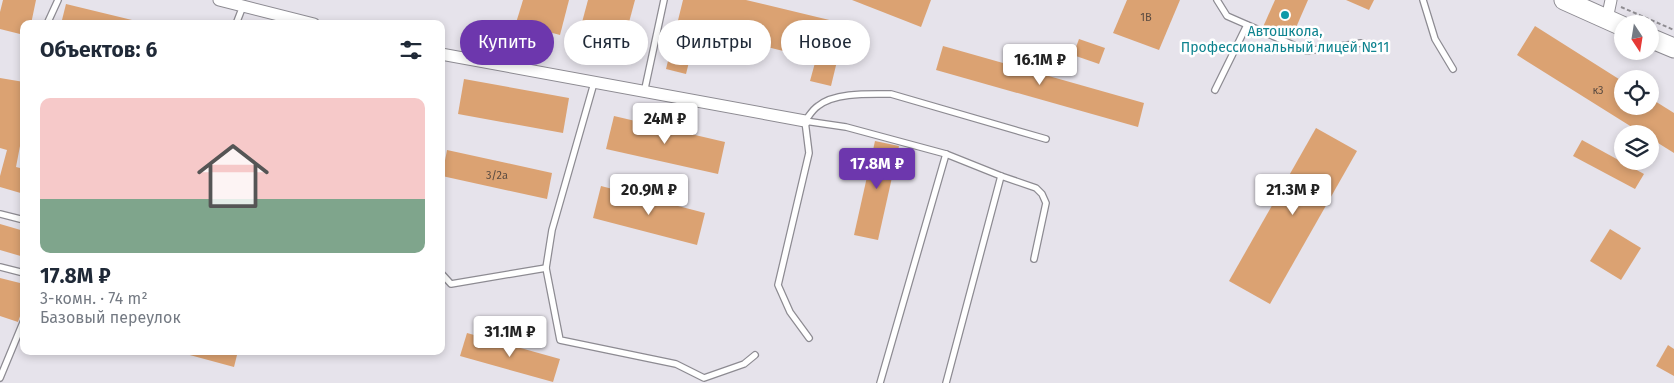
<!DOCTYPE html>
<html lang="ru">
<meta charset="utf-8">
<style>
:root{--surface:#fff;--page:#f6f6f7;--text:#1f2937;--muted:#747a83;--accent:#6d37ad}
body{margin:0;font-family:"Fira Sans",sans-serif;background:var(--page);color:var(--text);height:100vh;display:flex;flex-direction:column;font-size:19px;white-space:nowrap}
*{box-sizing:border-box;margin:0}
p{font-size:16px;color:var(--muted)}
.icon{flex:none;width:28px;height:28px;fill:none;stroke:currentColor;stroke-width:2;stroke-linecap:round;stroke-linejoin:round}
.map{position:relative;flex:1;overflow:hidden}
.panel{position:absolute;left:20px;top:20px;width:425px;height:335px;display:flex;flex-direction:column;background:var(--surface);border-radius:10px;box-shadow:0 2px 8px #0003}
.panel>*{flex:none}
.hud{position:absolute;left:460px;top:20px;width:475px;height:45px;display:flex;gap:10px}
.needle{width:32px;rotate:168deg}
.controls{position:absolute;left:1614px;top:15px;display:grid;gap:10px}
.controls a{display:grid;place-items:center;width:45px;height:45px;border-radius:50%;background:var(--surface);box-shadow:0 2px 8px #0003;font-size:25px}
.price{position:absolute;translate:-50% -42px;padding:0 11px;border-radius:5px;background:#fff;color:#222;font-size:16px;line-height:32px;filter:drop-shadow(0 1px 2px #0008)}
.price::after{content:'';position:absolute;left:50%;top:30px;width:15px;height:11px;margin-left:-8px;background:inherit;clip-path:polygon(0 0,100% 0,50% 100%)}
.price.selected{background:var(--accent);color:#fff}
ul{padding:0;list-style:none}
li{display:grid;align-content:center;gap:10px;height:265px;padding:0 20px}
li span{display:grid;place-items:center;height:155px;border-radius:10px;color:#555}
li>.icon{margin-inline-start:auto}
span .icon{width:90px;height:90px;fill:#fffc;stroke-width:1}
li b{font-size:21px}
h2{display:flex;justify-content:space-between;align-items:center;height:60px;padding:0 20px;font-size:21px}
.pill{padding:0 18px;border-radius:22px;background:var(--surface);box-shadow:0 2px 8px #0003;font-size:18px;line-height:45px}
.pill.selected{background:var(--accent);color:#fff}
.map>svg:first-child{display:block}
.building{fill:#dba272}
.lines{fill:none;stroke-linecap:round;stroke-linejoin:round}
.service-casing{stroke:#8d8b92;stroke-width:8}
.minor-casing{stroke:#8d8b92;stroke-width:13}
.primary-casing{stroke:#8d8b92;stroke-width:21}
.path{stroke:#8f8d92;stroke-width:2;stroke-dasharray:4 2.5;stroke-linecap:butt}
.service{stroke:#fff;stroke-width:5.5}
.minor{stroke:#fff;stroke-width:11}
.primary{stroke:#fff;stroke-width:19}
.culture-dot{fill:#0f9aa8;stroke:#fff;stroke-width:2}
.labels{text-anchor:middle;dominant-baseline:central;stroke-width:5;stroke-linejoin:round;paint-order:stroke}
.number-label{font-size:11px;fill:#5a4b41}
.culture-label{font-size:14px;fill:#0d838f;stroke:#fff}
</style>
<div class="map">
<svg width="1674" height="383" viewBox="0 0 1674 383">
<rect width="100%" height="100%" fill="#e6e3eb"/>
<!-- building -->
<g class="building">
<polygon points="3,0 36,0 31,24 24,24 24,35 0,29 0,12"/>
<polygon points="523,0 569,0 560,35 516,23"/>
<polygon points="588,0 635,0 621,52 577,41"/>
<polygon points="683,0 746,0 846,24 831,86 810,81 816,59 697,30 686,74 666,69"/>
<polygon points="852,0 931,0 921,27"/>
<polygon points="1127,0 1180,0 1159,50 1113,33"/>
<polygon points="1275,0 1308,0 1291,39 1263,27"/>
<polygon points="1346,0 1374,0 1369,10"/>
<polygon points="66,4 132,20 131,24 61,24"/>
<polygon points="1535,26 1622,81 1622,106 1650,106 1650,98 1674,113 1674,153 1650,138 1650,134 1643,134 1517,55"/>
<polygon points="1079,39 1105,48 1099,64 1073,55"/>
<polygon points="943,46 1144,103 1138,127 936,70"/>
<polygon points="0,78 24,82 24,125 16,167 24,169 24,194 0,187 0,176 7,150 0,148"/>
<polygon points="464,79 569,98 563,133 458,114"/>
<polygon points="614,116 725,142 718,174 606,149"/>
<polygon points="1316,128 1357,151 1270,304 1229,281"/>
<polygon points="1582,140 1644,174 1635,189 1573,156"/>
<polygon points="875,141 899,146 878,240 854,235"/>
<polygon points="447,150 552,173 547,199 442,176"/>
<polygon points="601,186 705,213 697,245 593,218"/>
<polygon points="0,224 24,231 24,257 0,250"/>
<polygon points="1610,229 1641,248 1621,280 1590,261"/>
<polygon points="0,278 24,284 24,305 18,322 0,316"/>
<polygon points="467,333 560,359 553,382 460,356"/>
<polygon points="1668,345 1674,349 1674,376 1656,366"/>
<polygon points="186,351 238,351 234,367 186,354"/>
</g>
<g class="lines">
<defs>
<g id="service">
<polyline points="1217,0 1227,16 1307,51 1361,43"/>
<polyline points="1423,0 1435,39 1453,69"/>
<polyline points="47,24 58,0"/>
<polyline points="236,24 243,6"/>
<polyline points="1215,90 1247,25"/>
<polyline points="644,93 664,0"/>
<polyline points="805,121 846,127 946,154 1001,176 1036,188 1042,194 1046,203 1034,259"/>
<polyline points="0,214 24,220"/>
<polyline points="0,267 24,273"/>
<polyline points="546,268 552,230 594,83"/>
<polyline points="441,273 451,284 546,268 560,340 676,364 704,378 744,364 755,355"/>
<path d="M809 338 790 312 778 285 809 153 805 121C809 116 813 109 818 106 835 92 870 94 891 94L1046 139"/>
<polyline points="0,378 24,320"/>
<polyline points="880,383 946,154"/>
<polyline points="946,383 1001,176"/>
</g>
<g id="minor">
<polyline points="219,0 314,24"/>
<polyline points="1607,19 1611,0"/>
<polyline points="441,54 805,121"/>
</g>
<g id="primary">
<polyline points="1564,0 1622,26"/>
<polyline points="1650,38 1674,48"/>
</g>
</defs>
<!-- service casing -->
<use href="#service" class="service-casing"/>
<!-- minor casing -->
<use href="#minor" class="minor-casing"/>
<!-- primary casing -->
<use href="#primary" class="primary-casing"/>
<!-- path -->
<polyline class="path" points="1621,7 1674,30"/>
<!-- service -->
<use href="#service" class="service"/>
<!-- minor -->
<use href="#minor" class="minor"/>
<!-- primary -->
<use href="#primary" class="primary"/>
</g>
<!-- markers -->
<circle class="culture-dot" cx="1285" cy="15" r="5"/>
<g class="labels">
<!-- number labels -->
<g class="number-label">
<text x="1146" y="17">1В</text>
<text x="1598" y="90">к3</text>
<text x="497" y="175">3/2а</text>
</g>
<!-- culture labels -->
<g class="culture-label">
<text x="1285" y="31">Автошкола,<tspan x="1285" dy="16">Профессиональный лицей №11</tspan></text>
</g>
</g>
</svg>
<div class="controls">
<a><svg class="needle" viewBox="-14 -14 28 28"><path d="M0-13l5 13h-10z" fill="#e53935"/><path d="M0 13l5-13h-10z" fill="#747a83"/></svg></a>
<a><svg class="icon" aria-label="locate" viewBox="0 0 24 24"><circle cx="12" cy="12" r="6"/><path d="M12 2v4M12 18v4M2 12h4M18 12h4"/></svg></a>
<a><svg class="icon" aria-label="layers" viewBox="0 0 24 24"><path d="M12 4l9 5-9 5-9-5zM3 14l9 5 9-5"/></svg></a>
</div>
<b class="price" style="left:1040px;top:86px">16.1M ₽</b>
<b class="price" style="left:665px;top:145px">24M ₽</b>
<b class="price selected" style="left:877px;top:190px">17.8M ₽</b>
<b class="price" style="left:649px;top:216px">20.9M ₽</b>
<b class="price" style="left:1293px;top:216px">21.3M ₽</b>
<b class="price" style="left:510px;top:358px">31.1M ₽</b>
<div class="hud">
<a class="pill selected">Купить</a>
<a class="pill">Снять</a>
<a class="pill">Фильтры</a>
<a class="pill">Новое</a>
</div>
<section class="panel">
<h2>Объектов: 6<svg class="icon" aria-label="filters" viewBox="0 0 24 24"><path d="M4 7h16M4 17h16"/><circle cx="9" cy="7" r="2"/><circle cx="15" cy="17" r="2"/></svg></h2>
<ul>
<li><span style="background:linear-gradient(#f6c9c9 65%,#7fa58c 0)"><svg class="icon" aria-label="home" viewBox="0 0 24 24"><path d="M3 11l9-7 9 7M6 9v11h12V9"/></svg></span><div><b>17.8M ₽</b><p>3-комн. · 74 m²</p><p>Базовый переулок</p></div></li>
</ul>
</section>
</div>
